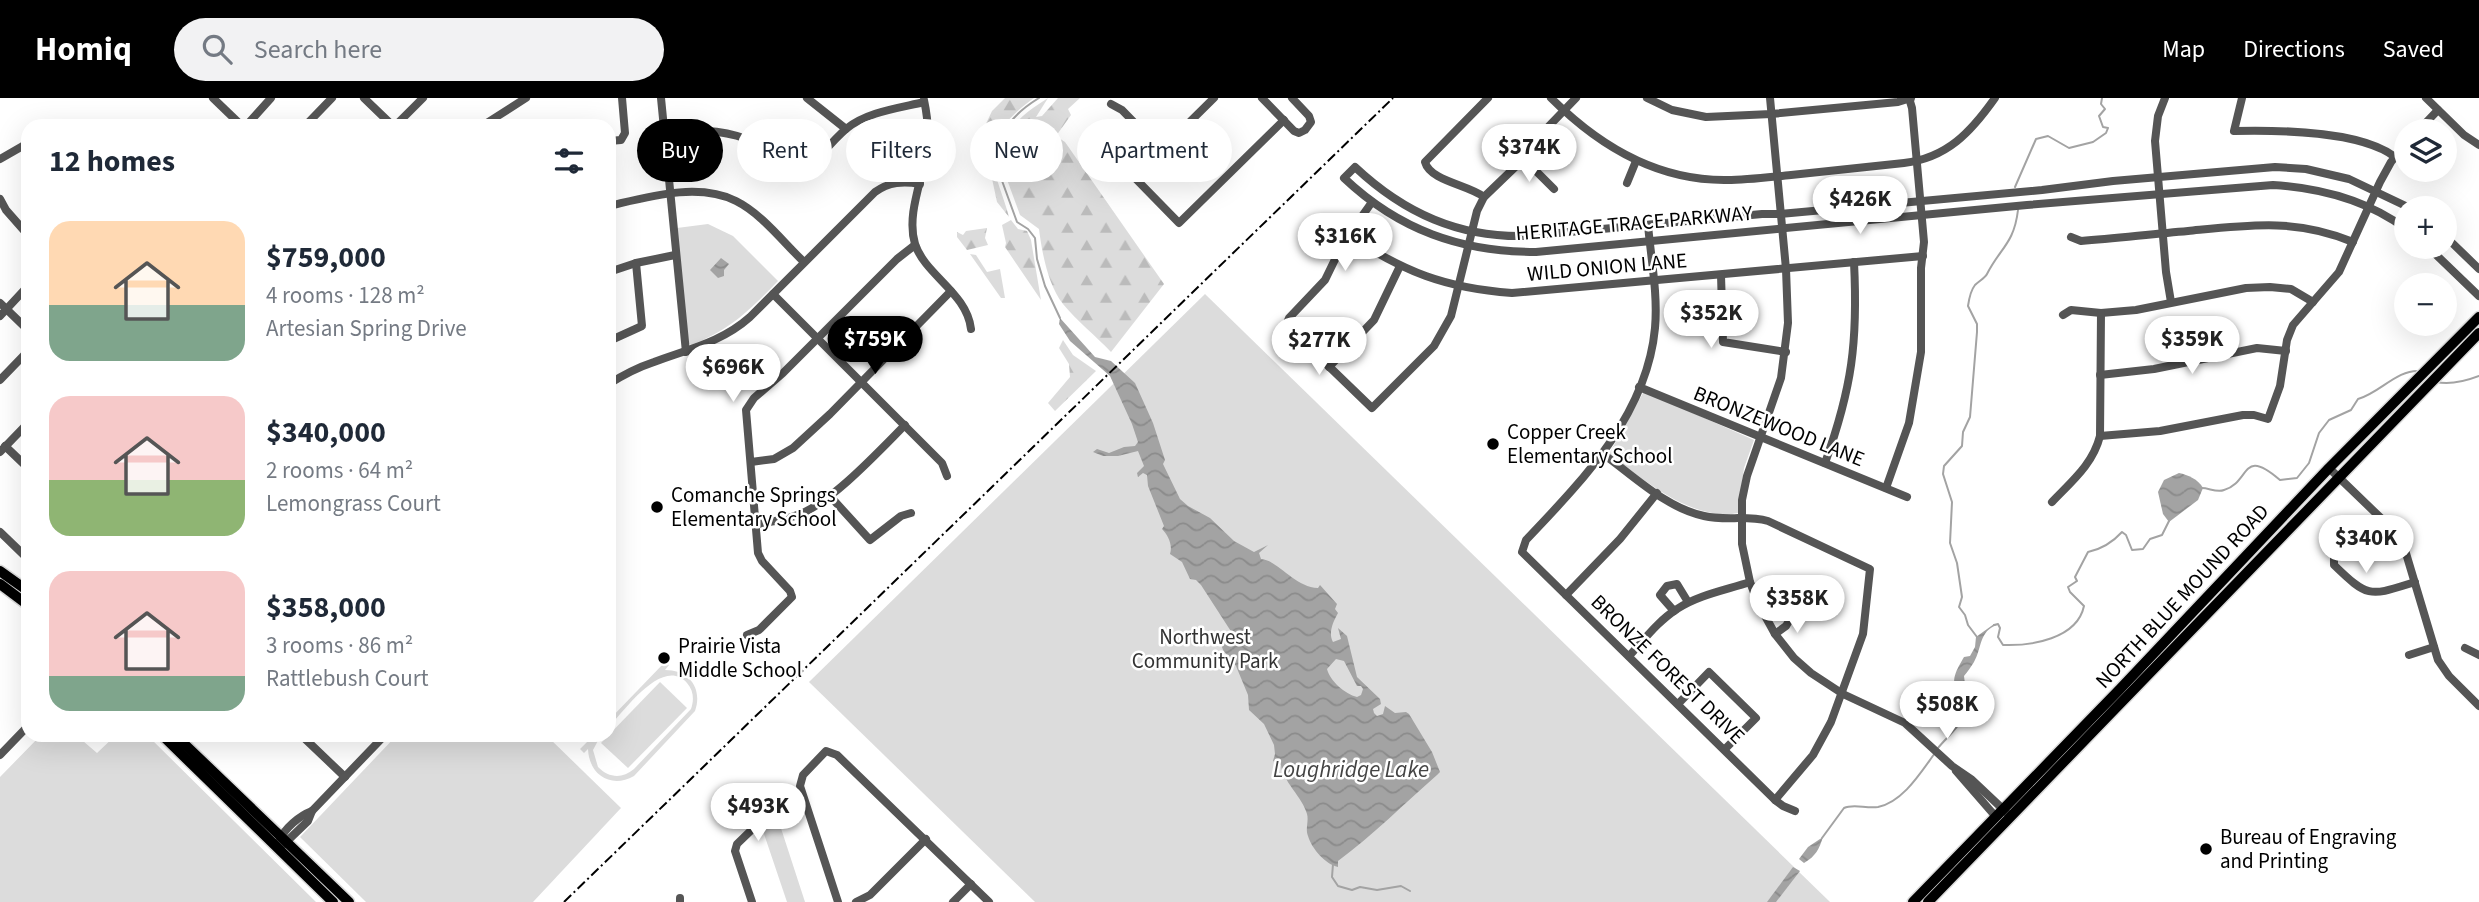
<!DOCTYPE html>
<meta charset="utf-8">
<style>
:root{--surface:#fff;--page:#f2f2f3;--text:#1f2937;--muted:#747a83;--accent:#000}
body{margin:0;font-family:"Source Sans 3",sans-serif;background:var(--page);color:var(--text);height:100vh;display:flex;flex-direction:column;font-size:26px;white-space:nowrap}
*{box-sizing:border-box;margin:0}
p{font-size:23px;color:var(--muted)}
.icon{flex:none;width:38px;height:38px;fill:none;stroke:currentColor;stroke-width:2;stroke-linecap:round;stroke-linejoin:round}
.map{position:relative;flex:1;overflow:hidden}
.sheet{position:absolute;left:21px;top:21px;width:595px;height:623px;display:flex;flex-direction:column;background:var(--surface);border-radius:21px;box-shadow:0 7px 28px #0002}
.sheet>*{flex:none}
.banner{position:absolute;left:637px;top:21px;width:665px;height:63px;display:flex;gap:14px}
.controls{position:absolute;left:2394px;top:21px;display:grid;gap:14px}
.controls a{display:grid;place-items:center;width:63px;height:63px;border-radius:50%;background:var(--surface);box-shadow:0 7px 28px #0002;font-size:35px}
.price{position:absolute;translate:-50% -60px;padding:0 16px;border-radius:24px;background:#fff;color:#222;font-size:23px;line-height:46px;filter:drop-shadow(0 2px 4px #0008)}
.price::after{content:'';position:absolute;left:50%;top:42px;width:21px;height:16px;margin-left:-10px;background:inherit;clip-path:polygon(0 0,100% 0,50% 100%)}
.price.active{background:var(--accent);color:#fff}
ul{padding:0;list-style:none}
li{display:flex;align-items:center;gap:21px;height:175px;padding:0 28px}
li span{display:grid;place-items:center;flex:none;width:196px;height:140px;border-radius:21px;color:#555}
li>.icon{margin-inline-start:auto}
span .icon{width:84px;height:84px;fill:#fffc;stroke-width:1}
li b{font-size:30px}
h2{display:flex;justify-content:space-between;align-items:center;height:84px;padding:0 28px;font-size:30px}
.tag{padding:0 24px;border-radius:32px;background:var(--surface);box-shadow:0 7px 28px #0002;font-size:24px;line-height:63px}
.tag.active{background:var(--accent);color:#fff}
header{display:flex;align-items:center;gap:42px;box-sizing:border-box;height:98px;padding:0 35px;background:var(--accent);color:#fff}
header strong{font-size:33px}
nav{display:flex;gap:38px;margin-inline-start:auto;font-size:24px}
.search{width:490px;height:63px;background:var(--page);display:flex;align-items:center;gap:18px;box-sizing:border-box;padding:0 24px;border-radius:38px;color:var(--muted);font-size:26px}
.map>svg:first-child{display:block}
.green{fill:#dcdcdc}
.forest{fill:url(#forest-firs)}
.water{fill:url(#water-waves);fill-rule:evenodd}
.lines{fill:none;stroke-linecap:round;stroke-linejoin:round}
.stream{stroke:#a3a3a3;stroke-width:2}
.major-casing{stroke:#dbdbdb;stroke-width:13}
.minor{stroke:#555;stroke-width:8}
.major{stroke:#000;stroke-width:10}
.rail{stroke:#000;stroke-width:2;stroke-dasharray:10 3.5 2 3.5;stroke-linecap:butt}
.poi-dot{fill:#000;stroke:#fff;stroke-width:2.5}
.labels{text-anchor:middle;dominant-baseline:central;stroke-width:5;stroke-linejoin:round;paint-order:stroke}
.street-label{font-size:21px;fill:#000;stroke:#fff}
.poi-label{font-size:21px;fill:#000;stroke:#fff;text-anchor:start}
.park-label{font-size:21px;fill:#333;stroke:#fff}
.water-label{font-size:23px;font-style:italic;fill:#444;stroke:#fff}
</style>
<header>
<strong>Homiq</strong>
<div class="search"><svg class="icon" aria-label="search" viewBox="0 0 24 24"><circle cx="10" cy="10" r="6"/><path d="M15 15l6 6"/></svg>Search here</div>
<nav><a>Map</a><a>Directions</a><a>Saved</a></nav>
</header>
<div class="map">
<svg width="2479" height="804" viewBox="0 0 2479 804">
<defs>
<pattern id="forest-firs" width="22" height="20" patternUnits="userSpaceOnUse" patternTransform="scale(1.75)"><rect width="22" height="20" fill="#dcdcdc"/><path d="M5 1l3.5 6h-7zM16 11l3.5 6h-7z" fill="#bbb"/></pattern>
<pattern id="water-waves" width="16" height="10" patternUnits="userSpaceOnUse" patternTransform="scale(1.75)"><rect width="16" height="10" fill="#a3a3a3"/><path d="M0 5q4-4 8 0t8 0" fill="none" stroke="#8b8b8b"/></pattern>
</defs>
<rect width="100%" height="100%" fill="#fff"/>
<!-- green -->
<g class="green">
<path d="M708 126 733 138 778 183C750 212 730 232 691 247L688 245 677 130Z"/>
<polygon points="1205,196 1830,804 1035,804 809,584"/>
<path d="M1643 295H1648L1754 342 1744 370 1738 415C1692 424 1643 381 1609 356Z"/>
<path d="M665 564 669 567 665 572C689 572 703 590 695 613L634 678C611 691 589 677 588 651L584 655 580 651 594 637H601L593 652 598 669C609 680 622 681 634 671L691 611C694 602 694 593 687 585 663 558 625 612 609 629V622Z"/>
<polygon points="660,584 687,610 628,670 601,645"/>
<polygon points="41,637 76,637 97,655 116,637 147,637 316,804 0,804 0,679"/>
<polygon points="397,637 546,637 621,710 533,804 366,804 300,739"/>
<polygon points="777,718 805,804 787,804 761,727"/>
</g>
<!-- forest -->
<g class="forest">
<path d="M1005 0H1034C1017 12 988 37 992 61 995 80 1004 100 1009 119L997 104 982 34 992 13Z"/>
<path d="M1048 0 1036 19 1042 18 1058 0H1080L1068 11 1071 17 1056 38 1065 44 1164 186 1111 254C1096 238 1077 223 1063 206 1048 187 1042 155 1039 131L1020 117 998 57C1011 26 1020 18 1048 0Z"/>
<polygon points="1011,122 1018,131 1027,133 1031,142 1041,202 1005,149 1006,145 1002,127"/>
<polygon points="987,130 985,140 988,147 967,152 957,139 957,134 963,137 966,133"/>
<polygon points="970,156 976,157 987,174 1000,171 1005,200 1001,200"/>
<polygon points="1063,242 1073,257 1096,273 1055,313 1048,305 1070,279 1069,266 1059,250"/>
</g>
<!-- water -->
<g class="water">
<polygon points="721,160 729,166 724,172 724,178 718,180 710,172"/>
<path d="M1060 220 1095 259 1111 263 1135 285 1153 325 1165 362 1163 366 1180 401 1188 408 1210 420 1234 443 1254 454 1268 447 1259 455 1261 461C1278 462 1294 489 1318 490L1320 487 1337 506 1335 511 1338 515C1333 524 1328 535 1333 544L1341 541 1338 530 1347 538 1357 579 1380 601 1381 606 1373 611 1374 615 1377 618 1383 616 1385 608 1395 615 1406 614 1409 616 1432 654 1440 674 1437 677C1404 706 1373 737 1338 763V769C1325 766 1312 751 1308 738 1305 731 1309 723 1307 716 1303 700 1282 682 1281 667L1273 663 1275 656 1274 647 1264 626 1249 612 1248 597 1236 568 1223 552 1221 546 1234 538 1201 487 1196 482 1190 481 1182 464 1170 456C1173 447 1168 437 1162 431L1164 428 1148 388 1147 377 1143 375 1138 379 1137 375 1144 368 1138 353 1118 358H1103L1093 354 1097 351 1109 355 1124 349 1135 348 1138 344 1132 326 1110 278 1070 243 1059 226ZM1336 561 1344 563 1357 588H1361L1363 591 1361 597 1357 599C1345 596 1330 583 1327 571Z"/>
<path d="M2179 375C2188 377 2198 381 2203 390L2198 402 2169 424 2163 416 2158 394 2164 382Z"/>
<path d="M1994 526 1997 527C1979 533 1982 550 1974 564 1971 569 1968 573 1964 578L1966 594 1961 595C1947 585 1958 570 1964 559L1970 558 1975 549 1976 539Z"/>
<path d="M1823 739C1819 751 1816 758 1804 765L1799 761 1808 749Z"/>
<polygon points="1793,769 1800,773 1776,804 1767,804"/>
</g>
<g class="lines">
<!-- stream -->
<g class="stream">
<path d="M1039 0C1013 16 1004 29 993 58L1017 124 1028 131 1035 140 1037 161 1045 188 1060 220"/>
<polyline points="2015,89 2036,41 2048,38 2069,50 2093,44 2106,35 2108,30 2103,29 2099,18 2105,11 2101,6 2102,0"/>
<path d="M2436 284C2450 287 2466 283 2479 278"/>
<path d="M2202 390C2209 390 2217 395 2224 392 2251 384 2241 348 2280 382L2297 380 2309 365 2319 335 2329 322 2351 312 2358 301C2380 295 2397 271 2420 273"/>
<path d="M1994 527 1998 526 2000 530 1998 539 2003 547C2031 548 2077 541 2084 508L2070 494 2068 489 2077 483 2075 479 2088 454C2102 451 2112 445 2122 434L2126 437 2132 452 2143 451 2150 441 2162 437 2169 423"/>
<path d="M1977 539 1968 527 1965 517 1959 509 1962 499 1957 465 1950 445 1952 404 1943 376 1944 368 1962 348 1963 334 1970 319 1977 234V226L1968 208C1969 201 1971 192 1975 187 1979 183 1985 180 1987 176 2000 150 2014 146 2018 112"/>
<path d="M1938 650C1950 635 1978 614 1964 594"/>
<path d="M1822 740 1844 710C1854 705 1866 711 1878 709 1903 704 1921 674 1935 655"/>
<polyline points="1333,766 1332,779 1338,788 1352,792 1360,789 1377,792 1401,788 1410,793"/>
</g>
<defs>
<g id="major">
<polyline points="0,473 28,493"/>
<polyline points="0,486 28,507"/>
<polyline points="162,637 333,804"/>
<polyline points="175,637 349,804"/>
<polyline points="1913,804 2120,591 2329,370 2479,219"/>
<polyline points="1928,804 2479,235"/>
</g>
</defs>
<!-- major casing -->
<use href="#major" class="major-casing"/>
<!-- minor -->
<g class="minor">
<polyline points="213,0 242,28"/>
<polyline points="364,0 393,28"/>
<polyline points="661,0 686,254"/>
<polyline points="807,0 846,31"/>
<polyline points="1214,0 1134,79 1179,125 1284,22"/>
<polyline points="1262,0 1294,33 1299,35 1305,32 1311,24 1309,18 1292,0"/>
<path d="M1551 0C1599 48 1657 83 1727 82 1748 82 1770 79 1791 77 1829 73 1866 69 1904 65 1947 60 1971 34 1995 0"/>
<polyline points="1647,0 1672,12 1706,19 1771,16 1898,4 1911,0"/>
<polyline points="1770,0 1786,171 1788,225 1781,280 1747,378 1742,402 1742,446 1750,484 1758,505 1775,536 1794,560 1811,575 1843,596 1905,625 1952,668 1971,681 2006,714"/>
<polyline points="2165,0 2158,18 2155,43 2166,174 2171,204"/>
<path d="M2242 0 2234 33C2277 32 2361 33 2395 59"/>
<polyline points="2426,0 2464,37 2479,47"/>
<path d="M924 2C927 16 929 36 927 51 923 81 906 116 915 146 925 177 967 195 971 231"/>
<polyline points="1111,6 1122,12 1161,52"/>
<polyline points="246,28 271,0"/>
<polyline points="305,28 332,0"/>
<polyline points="395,28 423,0"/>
<polyline points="482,28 526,0"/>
<polyline points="2418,33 2438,12"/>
<path d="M664 34C723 28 753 37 801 73L807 72C820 59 832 43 846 31 866 14 899 10 924 4"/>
<polyline points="609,43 621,42 625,35 622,0"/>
<polyline points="0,61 28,45"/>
<polyline points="1524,61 1554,91"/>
<polyline points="1627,85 1636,63"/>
<path d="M1484 99C1469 87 1430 83 1425 64L1488 0"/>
<polyline points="0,101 6,112 28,137"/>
<polyline points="1372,104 1343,145 1325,182 1289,220 1286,227 1372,310 1434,248 1451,218 1477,113 1484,99 1536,49 1549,28 1576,0"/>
<path d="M609 108C648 99 698 84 736 103 762 116 783 144 804 164"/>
<path d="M1648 127C1651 161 1658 196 1655 230 1647 317 1582 383 1526 442L1522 454 1775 702 1783 708 1795 713"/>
<path d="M2406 131C2367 102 2321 90 2273 87L2027 107 1536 154C1461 154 1399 132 1344 80L1355 69C1404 115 1459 140 1527 138L1762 116H1780L2042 92 2113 83 2275 69 2306 71 2349 81 2410 110"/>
<path d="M1348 137C1404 174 1445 190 1512 195L1923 158"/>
<polyline points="2445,138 2479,171"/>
<path d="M2071 139 2081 143C2117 140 2153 136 2188 133 2248 127 2296 120 2353 144"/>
<polyline points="2428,149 2479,198"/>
<polyline points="609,174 636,165 675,157"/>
<polyline points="1721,177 1723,244 1786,254"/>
<polyline points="773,196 942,365 947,378"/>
<polyline points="0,205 28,232"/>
<polyline points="2063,217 2071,212 2101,215 2136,212 2246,190 2270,189 2291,191 2313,204"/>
<polyline points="0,218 28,188"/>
<polyline points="609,243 642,228 636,165"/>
<polyline points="1329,269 1374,222 1400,168"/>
<polyline points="2100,277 2154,271 2257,250 2286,253"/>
<polyline points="0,282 28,253"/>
<path d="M609 286C623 277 639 269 654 264 689 251 722 244 750 219L875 94C889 84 903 83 920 86"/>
<polyline points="1639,289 1907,399"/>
<polyline points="2100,338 2160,333 2243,317 2254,317 2268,321 2280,288 2287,242 2293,227 2339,174 2380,84 2391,64 2406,46"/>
<polyline points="5,348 28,370"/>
<polyline points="0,354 28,325"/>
<path d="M1603 356C1634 378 1666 410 1704 418 1725 423 1747 417 1768 423L1870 471 1863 536 1831 624 1813 657 1775 702"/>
<polyline points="751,364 774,361 793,350 830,316 951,193"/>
<path d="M1825 365C1852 290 1858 244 1854 164"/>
<polyline points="2329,370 2385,424 2405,452 2438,562 2449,578 2479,608"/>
<polyline points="1886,390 1909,325 1921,254 1921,170 1924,144 1912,10 1909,0"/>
<polyline points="829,397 870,442 901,418 911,415"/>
<path d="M2052 404C2072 383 2093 366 2100 338L2101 215"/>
<path d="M757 426C771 424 786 422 800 416 833 403 879 353 905 327"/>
<polyline points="0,434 28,461"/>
<path d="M2363 434 2351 439 2334 456V467C2369 501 2370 498 2415 484"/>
<polyline points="1566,497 1620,441 1657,395"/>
<polyline points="1674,513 1660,497 1667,488 1677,486 1688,504"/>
<polyline points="1775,536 1786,528 1793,516"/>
<polyline points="747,537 759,532 792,499 790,493 762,463 758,455 746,312 754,300 783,275 897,161 915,147"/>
<polyline points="2465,550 2479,557"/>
<polyline points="2409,557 2434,549"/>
<path d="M1629 558C1644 542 1658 523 1677 511 1698 497 1726 492 1750 484"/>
<polyline points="1678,606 1709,574 1756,620 1725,651"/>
<polyline points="301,637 345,679"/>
<polyline points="0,657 28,628"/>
<polyline points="1956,673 1996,719"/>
<path d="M279 743C285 730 299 718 312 713L385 637"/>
<polyline points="283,747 308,723 312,713"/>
<polyline points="680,800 680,804"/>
<polyline points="752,804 735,753 737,746 768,716 804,704"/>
<polyline points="838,804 800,688 803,677 826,653 837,657 989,804"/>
<polyline points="856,804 870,797 926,741"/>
<polyline points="953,804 971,786"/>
</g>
<!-- major -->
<use href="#major" class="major"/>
<!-- rail -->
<polyline class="rail" points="564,804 1393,0"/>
</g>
<!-- markers -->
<g class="poi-dot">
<circle cx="1493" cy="346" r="7"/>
<circle cx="657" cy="409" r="7"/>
<circle cx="664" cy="560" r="7"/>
<circle cx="2206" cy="751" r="7"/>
</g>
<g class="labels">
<!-- street labels -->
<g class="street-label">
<text transform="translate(1634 125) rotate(-5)">HERITAGE TRACE PARKWAY</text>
<text transform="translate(1607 169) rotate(-5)">WILD ONION LANE</text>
<text transform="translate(1779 328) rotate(22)">BRONZEWOOD LANE</text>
<text transform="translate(2182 498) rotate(-47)">NORTH BLUE MOUND ROAD</text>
<text transform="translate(1668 571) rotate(44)">BRONZE FOREST DRIVE</text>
</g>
<!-- poi labels -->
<g class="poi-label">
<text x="1507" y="334">Copper Creek<tspan x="1507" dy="24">Elementary School</tspan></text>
<text x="671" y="397">Comanche Springs<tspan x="671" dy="24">Elementary School</tspan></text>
<text x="678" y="548">Prairie Vista<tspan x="678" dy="24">Middle School</tspan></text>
<text x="2220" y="739">Bureau of Engraving<tspan x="2220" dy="24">and Printing</tspan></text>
</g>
<!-- park labels -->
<g class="park-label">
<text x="1205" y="539">Northwest<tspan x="1205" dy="24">Community Park</tspan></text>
</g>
<!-- water labels -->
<g class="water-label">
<text x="1351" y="671">Loughridge Lake</text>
</g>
</g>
</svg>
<div class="controls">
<a><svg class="icon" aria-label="layers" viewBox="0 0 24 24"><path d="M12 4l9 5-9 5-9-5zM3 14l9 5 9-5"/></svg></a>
<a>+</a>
<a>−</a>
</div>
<b class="price" style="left:1529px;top:86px">$374K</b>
<b class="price" style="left:1860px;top:138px">$426K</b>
<b class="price" style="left:1345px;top:175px">$316K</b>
<b class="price" style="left:1711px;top:252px">$352K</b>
<b class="price active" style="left:875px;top:278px">$759K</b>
<b class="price" style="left:2192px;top:278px">$359K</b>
<b class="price" style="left:1319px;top:279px">$277K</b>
<b class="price" style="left:733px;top:306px">$696K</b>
<b class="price" style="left:2366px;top:477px">$340K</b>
<b class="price" style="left:1797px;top:537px">$358K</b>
<b class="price" style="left:1947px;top:643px">$508K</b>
<b class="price" style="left:758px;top:745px">$493K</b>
<div class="banner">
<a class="tag active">Buy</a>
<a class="tag">Rent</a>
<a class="tag">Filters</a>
<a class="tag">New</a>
<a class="tag">Apartment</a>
</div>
<section class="sheet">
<h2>12 homes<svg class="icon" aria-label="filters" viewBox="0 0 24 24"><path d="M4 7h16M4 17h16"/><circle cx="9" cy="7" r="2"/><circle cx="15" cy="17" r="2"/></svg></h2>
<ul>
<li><span style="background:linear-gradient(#ffd9b3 60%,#7fa58c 0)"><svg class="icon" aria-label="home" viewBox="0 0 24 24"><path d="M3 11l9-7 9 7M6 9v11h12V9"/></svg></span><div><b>$759,000</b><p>4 rooms · 128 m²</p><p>Artesian Spring Drive</p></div></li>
<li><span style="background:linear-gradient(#f6c9c9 60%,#8fb573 0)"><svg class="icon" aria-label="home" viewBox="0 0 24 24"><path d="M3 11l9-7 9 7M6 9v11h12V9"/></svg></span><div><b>$340,000</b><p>2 rooms · 64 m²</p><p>Lemongrass Court</p></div></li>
<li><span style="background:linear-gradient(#f6c9c9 75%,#7fa58c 0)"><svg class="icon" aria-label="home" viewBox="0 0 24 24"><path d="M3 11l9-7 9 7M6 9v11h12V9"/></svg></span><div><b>$358,000</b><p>3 rooms · 86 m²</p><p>Rattlebush Court</p></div></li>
</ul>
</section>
</div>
